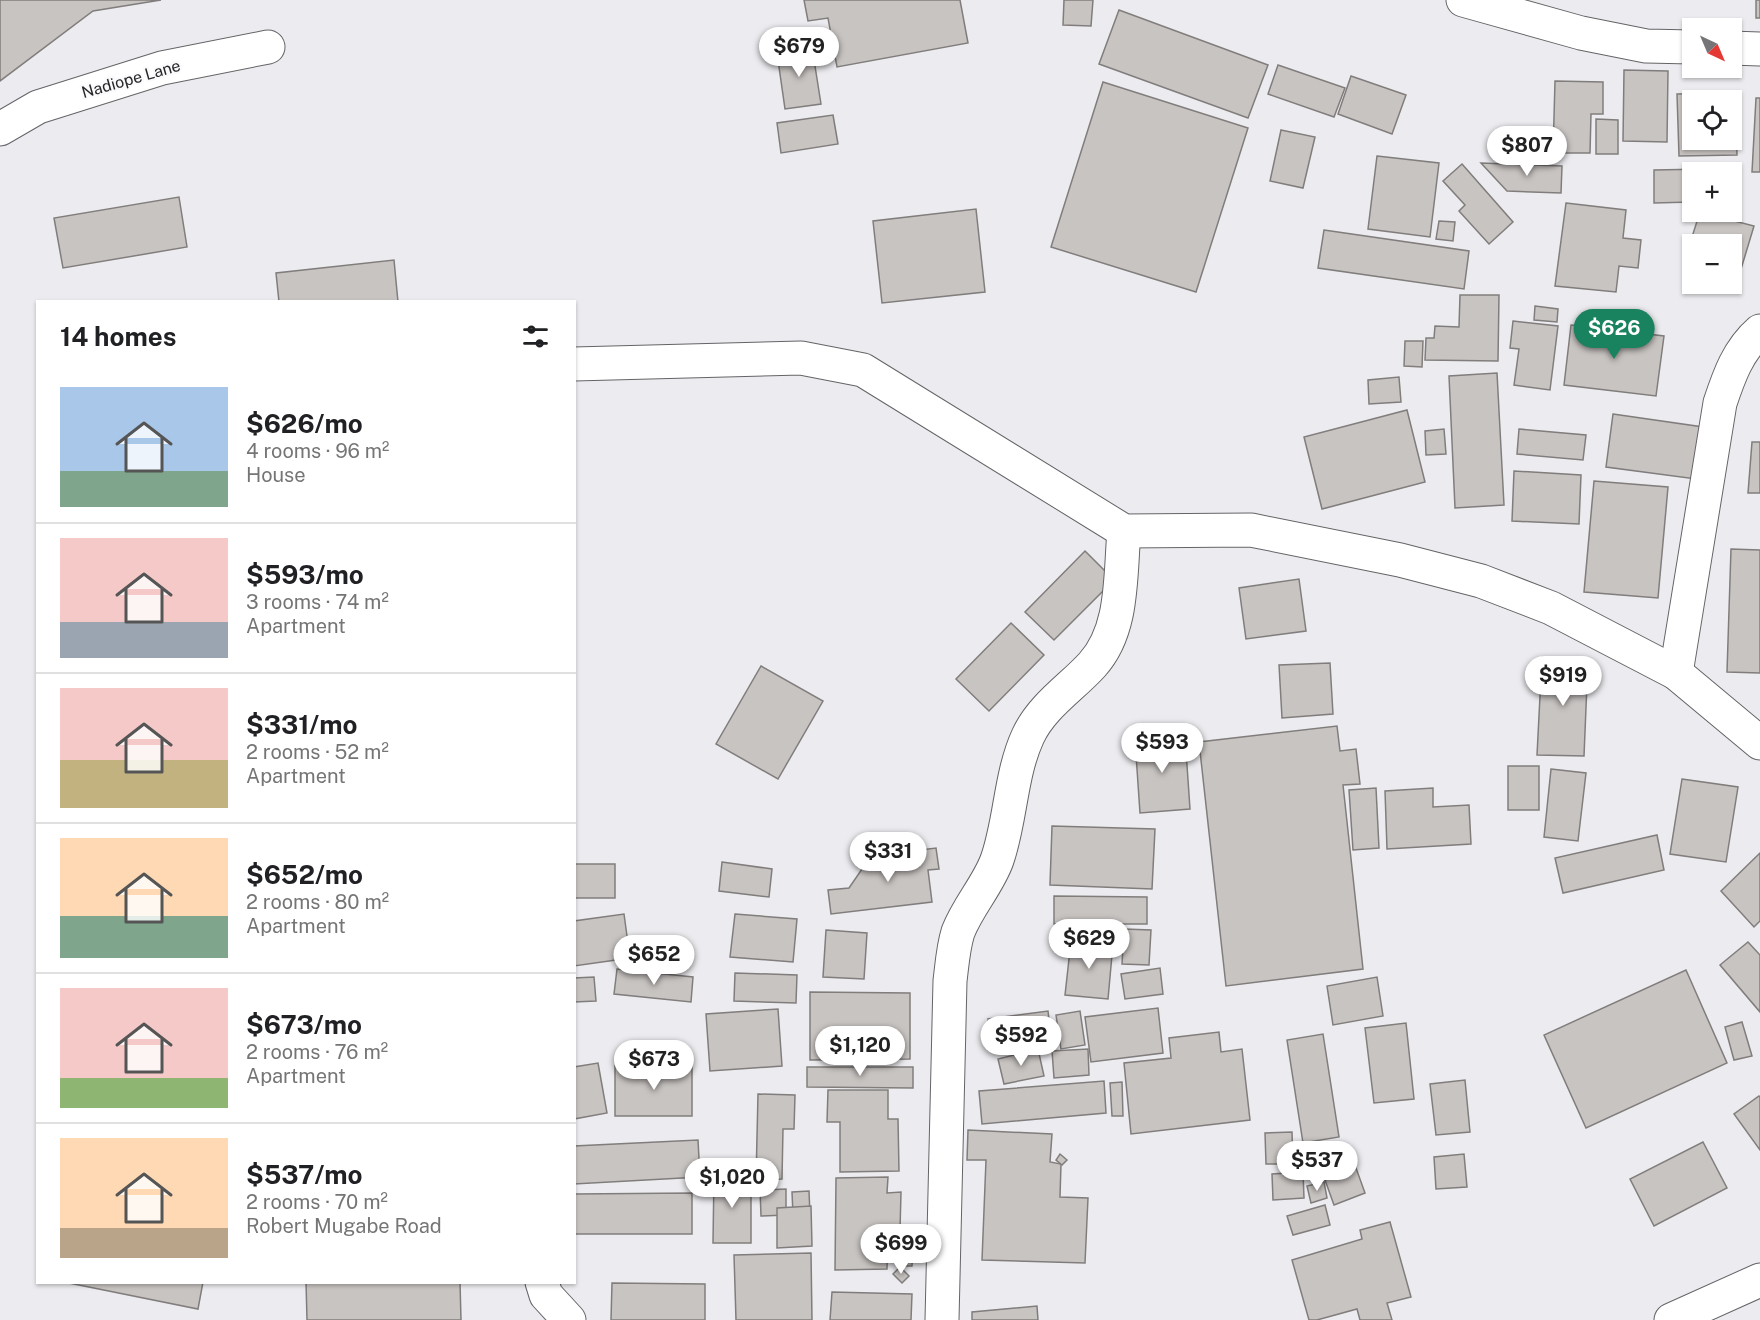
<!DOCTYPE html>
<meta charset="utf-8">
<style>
:root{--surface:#fff;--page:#f6f6f6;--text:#202124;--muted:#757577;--line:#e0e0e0;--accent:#19825e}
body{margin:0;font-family:"Public Sans",sans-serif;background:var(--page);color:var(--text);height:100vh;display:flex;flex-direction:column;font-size:22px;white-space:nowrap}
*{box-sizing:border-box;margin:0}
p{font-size:20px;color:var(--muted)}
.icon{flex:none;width:33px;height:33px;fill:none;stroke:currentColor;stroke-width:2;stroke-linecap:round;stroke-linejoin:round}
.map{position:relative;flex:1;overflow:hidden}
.details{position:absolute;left:36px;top:300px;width:540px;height:984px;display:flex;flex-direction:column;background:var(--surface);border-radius:0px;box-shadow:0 2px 4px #0004}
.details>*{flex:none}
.needle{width:39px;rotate:136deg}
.tools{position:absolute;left:1682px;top:18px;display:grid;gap:12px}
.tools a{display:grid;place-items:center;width:60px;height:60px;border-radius:0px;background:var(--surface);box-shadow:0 2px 4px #0004;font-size:30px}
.price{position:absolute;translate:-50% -51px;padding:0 14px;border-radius:21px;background:#fff;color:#222;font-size:20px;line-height:39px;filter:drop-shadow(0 2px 3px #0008)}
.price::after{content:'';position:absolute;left:50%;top:36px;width:18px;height:14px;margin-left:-9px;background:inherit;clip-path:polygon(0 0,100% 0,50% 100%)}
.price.selected{background:var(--accent);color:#fff}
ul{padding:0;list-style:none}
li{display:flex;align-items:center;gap:18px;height:150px;padding:0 24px}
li+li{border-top:2px solid var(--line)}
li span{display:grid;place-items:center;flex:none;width:168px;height:120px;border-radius:0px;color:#555}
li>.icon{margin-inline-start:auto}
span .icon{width:72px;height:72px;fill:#fffc;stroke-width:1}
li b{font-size:26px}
h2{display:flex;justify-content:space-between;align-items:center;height:72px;padding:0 24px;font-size:26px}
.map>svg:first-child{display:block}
.building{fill:#c8c4c2;stroke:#817d7c;stroke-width:1.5;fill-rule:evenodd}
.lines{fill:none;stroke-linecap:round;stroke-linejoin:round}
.minor-casing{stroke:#646467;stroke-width:35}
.minor{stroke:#fff;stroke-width:33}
.labels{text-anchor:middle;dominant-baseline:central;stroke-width:4.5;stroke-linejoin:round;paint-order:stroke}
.street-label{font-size:16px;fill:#262627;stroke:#fafafd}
</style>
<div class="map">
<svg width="1760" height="1320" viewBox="0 0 1760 1320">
<rect width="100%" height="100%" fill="#ececf0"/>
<!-- building -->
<g class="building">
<polygon points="0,0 161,0 93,11 0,81"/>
<polygon points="804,0 960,0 968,43 837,67 828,18 808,21"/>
<polygon points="1064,0 1093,0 1091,26 1063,25"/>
<rect x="1756" y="0" width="4" height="18"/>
<polygon points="1119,10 1268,65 1248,118 1099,64"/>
<polygon points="812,47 821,104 785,109 777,53"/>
<polygon points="1278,65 1345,88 1334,117 1268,94"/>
<polygon points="1624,70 1668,71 1667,142 1623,141"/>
<polygon points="1351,76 1406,95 1392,134 1338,114"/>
<polygon points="1555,81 1603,82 1603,114 1591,114 1590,153 1553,153"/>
<polygon points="1103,82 1248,128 1196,292 1051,247"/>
<path d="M1735 93 1737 155 1679 156 1677 94ZM1692 100H1731V140H1692Z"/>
<polygon points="1756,98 1760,98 1760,172 1752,172"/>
<polygon points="833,115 838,144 781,153 777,123"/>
<polygon points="1596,119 1618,120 1618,154 1596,154"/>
<polygon points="1281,130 1315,137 1303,188 1270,181"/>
<polygon points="1377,156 1439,163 1430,237 1368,229"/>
<polygon points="1481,163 1562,166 1561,193 1507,191"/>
<polygon points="1462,164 1513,222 1489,244 1459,211 1465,205 1443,181"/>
<polygon points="1705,169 1705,172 1692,172 1692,202 1654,203 1654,170"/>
<polygon points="179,197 187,247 63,268 54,218"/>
<polygon points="1566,203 1626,210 1623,238 1641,240 1638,268 1619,266 1616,292 1555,286"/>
<polygon points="976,209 985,292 882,303 873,221"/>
<polygon points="1700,212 1754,226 1738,279 1731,276 1731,244 1692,244 1692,265 1684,262"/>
<polygon points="1439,221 1455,222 1453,241 1436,239"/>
<polygon points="1324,230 1469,251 1464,289 1318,268"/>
<polygon points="394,260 398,302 279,302 276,273"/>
<polygon points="1460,295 1499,295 1498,361 1425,360 1426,338 1434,338 1435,326 1459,327"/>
<polygon points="1535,306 1558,309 1557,322 1534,320"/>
<polygon points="1513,321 1558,326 1550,390 1514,385 1519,349 1510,348"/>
<polygon points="1571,325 1664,336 1656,396 1564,385"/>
<polygon points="1405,341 1423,341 1422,367 1404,366"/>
<polygon points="1497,373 1504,505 1455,508 1449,376"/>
<polygon points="1399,377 1401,402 1369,404 1368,380"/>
<polygon points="1407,410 1425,482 1322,509 1304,437"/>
<polygon points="1613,414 1703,427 1696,479 1606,467"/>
<polygon points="1444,429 1446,454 1426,455 1425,431"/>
<polygon points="1519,429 1586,435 1583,460 1517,454"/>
<polygon points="1752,442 1760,442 1760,493 1748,493"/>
<polygon points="1514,471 1581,475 1579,524 1512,521"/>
<polygon points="1594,481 1668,487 1658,598 1584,592"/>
<polygon points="1731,549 1760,550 1760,673 1727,672"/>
<polygon points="1085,551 1114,580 1054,640 1025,612"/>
<polygon points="1299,579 1306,631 1246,639 1239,588"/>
<polygon points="1011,623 1044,655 989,711 956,679"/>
<polygon points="1542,657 1588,659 1584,756 1537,755"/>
<polygon points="1330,663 1333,714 1282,718 1279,665"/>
<polygon points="761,666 823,701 778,779 716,744"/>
<polygon points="1337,726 1340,751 1356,749 1360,784 1343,785 1363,969 1226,986 1199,742"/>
<polygon points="1185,736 1190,809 1140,813 1135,740"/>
<rect x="1508" y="766" width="31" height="44"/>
<polygon points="1551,769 1586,773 1578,841 1544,837"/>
<polygon points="1682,779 1738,787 1726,862 1670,854"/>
<polygon points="1376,788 1379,848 1353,850 1349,790"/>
<polygon points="1433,788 1433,807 1469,805 1471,844 1387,849 1385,791"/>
<polygon points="1052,826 1155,829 1152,889 1050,885"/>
<polygon points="1657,835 1664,870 1563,893 1555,858"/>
<polygon points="936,848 939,869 928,870 932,902 831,914 828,890 849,888 871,856"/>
<polygon points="1760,853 1760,921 1754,927 1721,891"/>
<polygon points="722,862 772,869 769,897 719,891"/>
<rect x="574" y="864" width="41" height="34"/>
<polygon points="1054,896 1147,897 1147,924 1054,924"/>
<polygon points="624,914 630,958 574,966 574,921"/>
<polygon points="735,914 797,919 793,962 730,957"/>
<polygon points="1124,929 1151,930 1149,965 1122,964"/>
<polygon points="826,930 867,933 864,979 823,977"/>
<polygon points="1071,941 1113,944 1108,999 1065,995"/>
<polygon points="1748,942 1760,955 1760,1012 1720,965"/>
<polygon points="1160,968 1163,994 1125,999 1121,974"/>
<polygon points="617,969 693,977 691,1002 614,994"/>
<polygon points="1686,970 1727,1063 1586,1128 1544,1035"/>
<polygon points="735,973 797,975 796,1003 734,1001"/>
<polygon points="594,977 596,1001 574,1002 574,978"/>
<polygon points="1377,977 1383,1016 1333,1025 1327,986"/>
<polygon points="810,992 910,993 910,1059 810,1060"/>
<polygon points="1158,1008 1163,1053 1091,1062 1085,1017"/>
<polygon points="778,1009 782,1066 710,1071 706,1014"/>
<polygon points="1048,1011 1051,1036 990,1043 988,1019"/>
<polygon points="1080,1011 1085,1045 1061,1049 1056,1015"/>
<polygon points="1742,1022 1752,1056 1734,1060 1725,1027"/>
<polygon points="1406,1023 1414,1099 1374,1103 1365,1028"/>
<polygon points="1219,1032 1221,1052 1242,1049 1250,1120 1131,1134 1124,1063 1171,1058 1169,1038"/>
<polygon points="1323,1034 1339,1137 1303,1143 1287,1040"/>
<polygon points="1038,1049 1044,1076 1004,1084 998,1059"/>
<polygon points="1088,1049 1089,1075 1054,1078 1052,1051"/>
<polygon points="598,1063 607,1113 574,1119 574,1067"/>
<rect x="615" y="1066" width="77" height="50"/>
<polygon points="807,1067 913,1067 913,1088 807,1087"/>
<polygon points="1465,1080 1470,1132 1436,1135 1430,1084"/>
<polygon points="1104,1081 1106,1113 982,1124 979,1091"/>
<polygon points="1122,1082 1123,1116 1112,1116 1110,1083"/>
<polygon points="828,1090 888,1090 888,1119 898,1119 899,1171 840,1172 840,1122 827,1122"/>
<polygon points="758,1094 795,1095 794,1129 783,1129 782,1179 756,1180"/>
<polygon points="1759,1096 1760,1097 1760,1150 1734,1114"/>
<polygon points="968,1130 1052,1134 1050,1162 1061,1164 1060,1197 1088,1198 1085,1263 982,1260 986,1160 967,1160"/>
<polygon points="1292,1132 1293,1164 1266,1164 1265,1133"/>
<polygon points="698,1140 700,1177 574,1184 574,1146"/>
<polygon points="1703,1142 1727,1188 1654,1226 1630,1179"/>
<polygon points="1060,1154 1067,1160 1062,1165 1056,1160"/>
<polygon points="1464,1154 1467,1187 1436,1189 1434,1157"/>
<polygon points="1356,1168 1365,1193 1334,1205 1325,1180"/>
<polygon points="1303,1172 1304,1198 1273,1200 1272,1174"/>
<polygon points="714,1174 751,1174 751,1243 713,1243"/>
<polygon points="888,1177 887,1193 901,1192 900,1230 888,1230 887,1269 835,1270 836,1178"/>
<polygon points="1324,1182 1327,1198 1311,1203 1307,1186"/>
<polygon points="786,1189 786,1215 761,1216 760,1190"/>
<polygon points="809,1191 810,1215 793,1215 792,1192"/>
<polygon points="692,1193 692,1234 574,1234 574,1194"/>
<polygon points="1325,1205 1330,1225 1293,1235 1287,1216"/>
<polygon points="811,1206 812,1246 777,1248 777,1208"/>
<polygon points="1390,1222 1411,1297 1387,1303 1392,1320 1360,1320 1357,1309 1317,1320 1309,1320 1292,1260 1362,1239 1360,1230"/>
<polygon points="900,1244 913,1244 912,1266 900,1266"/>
<polygon points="811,1253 812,1320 736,1320 734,1255"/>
<polygon points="900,1267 909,1276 902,1283 893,1274"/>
<polygon points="64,1282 203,1282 198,1309"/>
<polygon points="306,1282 460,1282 461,1320 307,1320"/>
<polygon points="612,1283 705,1284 705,1320 611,1320"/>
<polygon points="832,1292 912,1294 911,1320 830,1320"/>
<polygon points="1037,1306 1038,1320 972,1320 972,1312"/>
</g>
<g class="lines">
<defs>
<g id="minor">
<polyline points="1463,0 1581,33 1646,46 1692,47"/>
<polyline points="1731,48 1760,49"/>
<polyline points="0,129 38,107 162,68 268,47"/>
<polyline points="574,364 801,358 863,370 1124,531 1251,530 1400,560 1481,581 1551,608 1676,673 1760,743"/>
<path d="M1676 673 1720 403C1729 376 1738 350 1760 331"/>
<polyline points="542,1282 546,1295 569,1320"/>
<path d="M942 1320 950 981C952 965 953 948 958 932 968 906 988 885 997 860 1011 820 1010 775 1028 736 1042 706 1071 688 1092 665 1124 630 1120 576 1124 531"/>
<polyline points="1671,1320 1760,1280"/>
</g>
</defs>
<!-- minor casing -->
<use href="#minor" class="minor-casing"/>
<!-- minor -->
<use href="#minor" class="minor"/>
</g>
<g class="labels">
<!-- street labels -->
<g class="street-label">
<text transform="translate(131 79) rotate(-16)">Nadiope Lane</text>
</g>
</g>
</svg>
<div class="tools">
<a><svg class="needle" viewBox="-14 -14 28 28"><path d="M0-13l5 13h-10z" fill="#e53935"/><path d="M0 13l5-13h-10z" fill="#757577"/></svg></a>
<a><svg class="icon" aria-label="locate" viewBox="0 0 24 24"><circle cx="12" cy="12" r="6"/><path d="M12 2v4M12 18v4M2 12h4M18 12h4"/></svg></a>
<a>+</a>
<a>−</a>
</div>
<b class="price" style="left:799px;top:78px">$679</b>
<b class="price" style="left:1527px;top:177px">$807</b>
<b class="price selected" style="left:1614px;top:360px">$626</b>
<b class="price" style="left:1563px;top:707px">$919</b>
<b class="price" style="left:1162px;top:774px">$593</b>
<b class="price" style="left:888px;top:883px">$331</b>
<b class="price" style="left:1089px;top:970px">$629</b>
<b class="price" style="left:654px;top:986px">$652</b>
<b class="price" style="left:1021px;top:1067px">$592</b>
<b class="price" style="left:860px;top:1077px">$1,120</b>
<b class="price" style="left:654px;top:1091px">$673</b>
<b class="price" style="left:1317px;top:1192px">$537</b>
<b class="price" style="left:732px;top:1209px">$1,020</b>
<b class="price" style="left:901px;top:1275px">$699</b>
<section class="details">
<h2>14 homes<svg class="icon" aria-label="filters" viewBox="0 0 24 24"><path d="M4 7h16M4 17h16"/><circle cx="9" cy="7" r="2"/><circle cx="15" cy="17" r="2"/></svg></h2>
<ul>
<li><span style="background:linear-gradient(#a9c7e8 70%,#7fa58c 0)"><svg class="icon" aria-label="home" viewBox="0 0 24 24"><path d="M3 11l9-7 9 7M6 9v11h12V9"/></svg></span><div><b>$626/mo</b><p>4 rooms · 96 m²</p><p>House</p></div></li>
<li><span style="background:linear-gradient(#f6c9c9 70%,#9aa5b1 0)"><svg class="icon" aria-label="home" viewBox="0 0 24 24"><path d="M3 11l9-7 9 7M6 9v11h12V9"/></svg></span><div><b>$593/mo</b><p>3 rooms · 74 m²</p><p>Apartment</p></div></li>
<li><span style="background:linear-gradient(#f6c9c9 60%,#c2b280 0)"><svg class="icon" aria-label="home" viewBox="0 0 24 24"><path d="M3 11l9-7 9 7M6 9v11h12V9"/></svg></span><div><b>$331/mo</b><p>2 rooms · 52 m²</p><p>Apartment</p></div></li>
<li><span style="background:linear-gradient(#ffd9b3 65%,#7fa58c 0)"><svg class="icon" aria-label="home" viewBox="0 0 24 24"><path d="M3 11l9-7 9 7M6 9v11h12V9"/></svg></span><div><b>$652/mo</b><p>2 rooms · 80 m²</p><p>Apartment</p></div></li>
<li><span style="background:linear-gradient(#f6c9c9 75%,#8fb573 0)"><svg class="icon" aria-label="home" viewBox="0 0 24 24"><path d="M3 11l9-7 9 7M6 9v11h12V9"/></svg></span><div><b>$673/mo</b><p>2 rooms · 76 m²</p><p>Apartment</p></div></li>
<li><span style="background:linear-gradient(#ffd9b3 75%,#b9a48a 0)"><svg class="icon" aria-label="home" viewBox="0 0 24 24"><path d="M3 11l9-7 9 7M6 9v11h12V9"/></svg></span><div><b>$537/mo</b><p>2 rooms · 70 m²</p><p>Robert Mugabe Road</p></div></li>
</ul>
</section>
</div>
